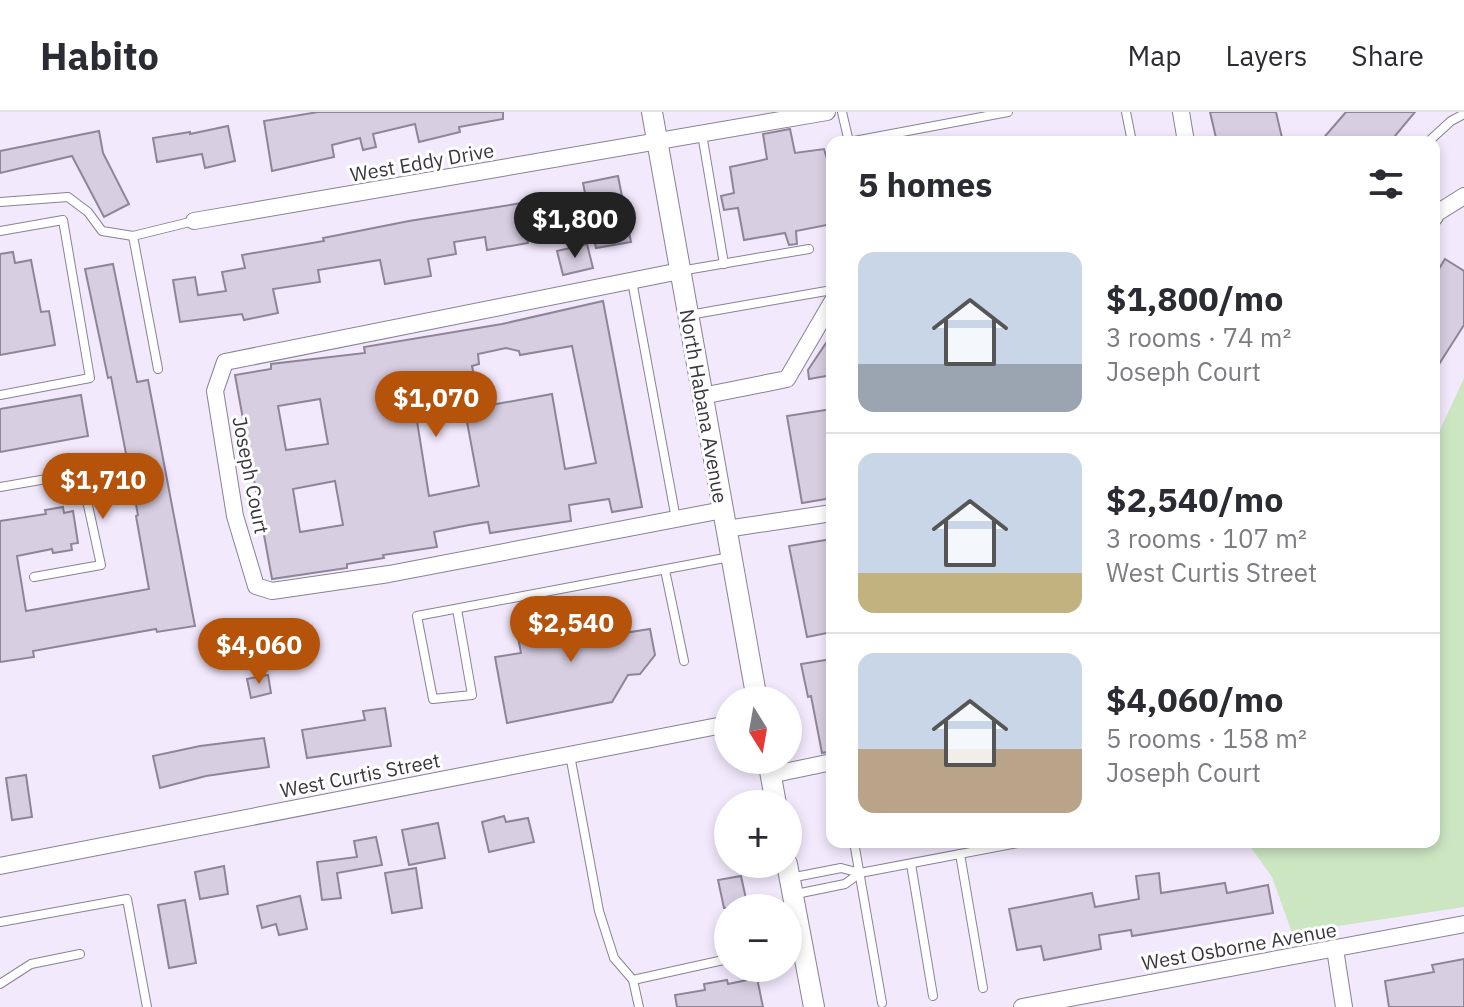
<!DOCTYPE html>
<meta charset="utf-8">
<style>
:root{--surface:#fff;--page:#f2f2f3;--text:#2b2b33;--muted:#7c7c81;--line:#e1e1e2;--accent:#b45309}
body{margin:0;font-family:"IBM Plex Sans",sans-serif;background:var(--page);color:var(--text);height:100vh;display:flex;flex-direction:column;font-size:30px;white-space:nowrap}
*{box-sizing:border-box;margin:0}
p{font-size:26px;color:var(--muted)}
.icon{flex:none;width:44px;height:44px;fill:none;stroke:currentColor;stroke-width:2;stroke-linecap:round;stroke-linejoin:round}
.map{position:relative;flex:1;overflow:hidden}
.panel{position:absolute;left:826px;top:24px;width:614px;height:712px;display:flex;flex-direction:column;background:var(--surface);border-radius:16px;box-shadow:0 4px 12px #0003}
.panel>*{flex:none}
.needle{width:52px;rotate:169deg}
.tools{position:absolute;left:714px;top:574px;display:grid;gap:16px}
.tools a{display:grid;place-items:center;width:88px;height:88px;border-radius:50%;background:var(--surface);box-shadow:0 4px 12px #0003;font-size:40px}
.price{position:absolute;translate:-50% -68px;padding:0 18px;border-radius:28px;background:var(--accent);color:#fff;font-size:26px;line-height:52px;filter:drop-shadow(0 2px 4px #0008)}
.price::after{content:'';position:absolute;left:50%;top:48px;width:24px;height:18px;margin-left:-12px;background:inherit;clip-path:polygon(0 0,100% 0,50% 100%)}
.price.selected{background:#222;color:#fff}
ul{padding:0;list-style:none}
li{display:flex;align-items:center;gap:24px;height:200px;padding:0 32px}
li+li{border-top:2px solid var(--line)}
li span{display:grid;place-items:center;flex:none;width:224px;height:160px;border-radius:16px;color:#555}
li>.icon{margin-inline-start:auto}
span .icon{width:96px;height:96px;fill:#fffc;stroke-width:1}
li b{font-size:34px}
h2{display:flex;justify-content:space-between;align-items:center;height:96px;padding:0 32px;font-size:34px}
header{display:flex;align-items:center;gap:48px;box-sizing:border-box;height:112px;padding:0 40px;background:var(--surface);border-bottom:2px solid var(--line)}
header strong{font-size:38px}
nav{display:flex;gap:44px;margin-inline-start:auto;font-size:28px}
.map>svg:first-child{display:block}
.green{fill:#cde6c2}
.building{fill:#d7cee1;stroke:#8e8597;stroke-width:2;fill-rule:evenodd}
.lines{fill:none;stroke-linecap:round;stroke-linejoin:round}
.service-casing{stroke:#8a8193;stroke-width:10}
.minor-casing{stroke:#8a8193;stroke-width:18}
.tertiary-casing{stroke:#8a8193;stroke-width:22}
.service{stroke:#fff;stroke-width:8}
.minor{stroke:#fff;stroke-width:16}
.tertiary{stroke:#fff;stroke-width:20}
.labels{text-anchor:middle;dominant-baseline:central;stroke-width:6;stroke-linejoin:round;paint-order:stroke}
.street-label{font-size:20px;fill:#3a363e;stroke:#fff}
</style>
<header>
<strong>Habito</strong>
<nav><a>Map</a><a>Layers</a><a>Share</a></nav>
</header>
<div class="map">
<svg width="1464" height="895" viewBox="0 0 1464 895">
<rect width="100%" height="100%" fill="#f3e9fd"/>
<!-- green -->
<polygon class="green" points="1464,266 1464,795 1292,821 1272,765 1247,730 1434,730 1434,331"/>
<!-- building -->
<g class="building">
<polygon points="318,0 503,0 503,7 459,15 460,20 419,30 415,12 373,22 376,35 363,38 360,26 332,33 334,45 272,59 264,9"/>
<polygon points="1210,0 1276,0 1283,30 1217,30"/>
<polygon points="1346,0 1415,0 1390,30 1320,30"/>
<polygon points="228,14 235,49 205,56 202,42 157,50 153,26 190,20 190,22"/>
<polygon points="790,17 795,41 824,37 827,47 832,47 832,112 796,119 797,132 789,133 785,121 744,128 738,96 724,98 721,84 734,81 730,55 767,47 763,22"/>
<polygon points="99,19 103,41 129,92 104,105 72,44 0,61 0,39"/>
<polygon points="618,64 631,130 596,136 583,71"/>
<polygon points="522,91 528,131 487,138 485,125 454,130 456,142 428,147 431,164 385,172 380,148 318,158 320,170 273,177 278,201 244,208 242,202 180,210 173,168 195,165 198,183 226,179 222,160 245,156 242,143 324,129 323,126 409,109"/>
<polygon points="587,132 593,156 563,163 557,139"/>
<polygon points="13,140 15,151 31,148 41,200 49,199 55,233 0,243 0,142"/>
<polygon points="1445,147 1464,159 1464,213 1434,260 1434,165"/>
<polygon points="113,152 137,270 148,268 195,514 157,520 156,517 33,539 34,545 0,550 0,409 46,402 45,398 63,395 64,401 73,399 78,431 71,432 72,438 53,441 52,437 17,444 26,499 149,477 136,404 138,403 111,265 108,266 85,157"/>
<path d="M603 189 642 395 612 400 609 387 569 393 571 409 490 421 488 410 469 413 434 420 437 435 383 443 384 446 347 452V456L272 467 235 263 271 257V252L365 241 364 235 502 212ZM572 234 596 351 565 357 552 282 480 295 472 254 479 252 478 242 506 236 519 239 520 243ZM320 287 328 332 286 338 278 294ZM464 294 479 374 429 384 416 303ZM335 369 343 413 300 420 293 377Z"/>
<polygon points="832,222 832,263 809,267 808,258"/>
<polygon points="81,283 88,324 0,340 0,297"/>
<polygon points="832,297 832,386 802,391 787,304"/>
<polygon points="832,427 832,520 807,525 789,434"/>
<polygon points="620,496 624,521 650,517 655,543 640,562 628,563 612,590 507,611 495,545 521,541 516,514"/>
<polygon points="832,547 832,639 822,641 811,584 808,585 801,552"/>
<polygon points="268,563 271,581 251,586 247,567"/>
<polygon points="385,596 391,634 307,646 302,618 365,608 363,599"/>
<polygon points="264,626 269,655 206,664 160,676 153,644 200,634"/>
<polygon points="26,663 32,705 12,708 6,666"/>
<polygon points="504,704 506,710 528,706 534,730 489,740 482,710"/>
<polygon points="438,711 445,746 409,753 402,718"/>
<polygon points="376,725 382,753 337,761 341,786 322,788 317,750 357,745 354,729"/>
<polygon points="224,754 228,782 200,787 195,760"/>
<polygon points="416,756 422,796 392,801 385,761"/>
<polygon points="1159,761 1161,781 1225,771 1227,781 1268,773 1273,801 1132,824 1131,818 1099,823 1101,837 1044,848 1041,834 1017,838 1009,797 1092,781 1095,795 1139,787 1136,764"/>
<polygon points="741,764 748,796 724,796 718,768"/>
<polygon points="300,784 307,817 279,823 276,812 262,816 257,794"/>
<polygon points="185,788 196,851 169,856 158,793"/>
<polygon points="1464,847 1464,895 1389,895 1385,869 1434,860 1432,853"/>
<polygon points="757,866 763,895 677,895 675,883 705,878 704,872 727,868 728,872"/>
</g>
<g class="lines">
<defs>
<g id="service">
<polyline points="842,0 849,30"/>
<polyline points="1126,0 1132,30"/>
<polyline points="702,22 724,152"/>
<polyline points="849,30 1008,0"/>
<polyline points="1428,30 1451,9 1464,2"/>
<polyline points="0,90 68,85 88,100 102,119 133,124 194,109"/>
<polyline points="0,119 63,108 90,266 0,283"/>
<polyline points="133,124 158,257"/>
<polyline points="680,159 809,137"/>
<polyline points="632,169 676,407"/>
<polyline points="689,203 832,178"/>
<polyline points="0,375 81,361 101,453 34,465"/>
<polyline points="665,458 684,549"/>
<polyline points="457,497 472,583 433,587 417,504 730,445"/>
<polyline points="570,643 599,799 614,846 633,868"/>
<polyline points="854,730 882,891"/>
<polyline points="960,742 983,876"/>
<polyline points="911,752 933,884"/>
<polyline points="790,766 841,756 860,761"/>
<polyline points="796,782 845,772 860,761 1023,730"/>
<polyline points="0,810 127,787 147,895"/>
<polyline points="0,872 31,852 80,842"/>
<polyline points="639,895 633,868 728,847"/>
</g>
<g id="minor">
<polyline points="1181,0 1186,30"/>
<polyline points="1434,106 1437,101 1464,84"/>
<polyline points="194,109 827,0"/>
<polyline points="680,159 225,250 215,279 235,404 256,474 272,479 389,462 723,398"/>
<polyline points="702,284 787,267 832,190"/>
<polyline points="726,417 832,401"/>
<polyline points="770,663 832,650"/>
<polyline points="0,754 728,612"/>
<polyline points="1335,837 1344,895"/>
<polyline points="1022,895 1464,812"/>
</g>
<g id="tertiary">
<polyline points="652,0 757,588"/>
<polyline points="768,648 776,692"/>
<polyline points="787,752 814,895"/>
</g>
</defs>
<!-- service casing -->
<use href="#service" class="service-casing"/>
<!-- minor casing -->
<use href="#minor" class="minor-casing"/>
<!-- tertiary casing -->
<use href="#tertiary" class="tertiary-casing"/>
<!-- service -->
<use href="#service" class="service"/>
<!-- minor -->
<use href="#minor" class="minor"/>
<!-- tertiary -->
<use href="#tertiary" class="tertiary"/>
</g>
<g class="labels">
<!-- street labels -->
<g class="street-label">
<text transform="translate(422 50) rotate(-10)">West Eddy Drive</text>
<text transform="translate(704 294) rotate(80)">North Habana Avenue</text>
<text transform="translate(251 363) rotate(79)">Joseph Court</text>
<text transform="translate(360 663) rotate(-11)">West Curtis Street</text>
<text transform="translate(1239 834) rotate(-10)">West Osborne Avenue</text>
</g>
</g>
</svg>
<div class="tools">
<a><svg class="needle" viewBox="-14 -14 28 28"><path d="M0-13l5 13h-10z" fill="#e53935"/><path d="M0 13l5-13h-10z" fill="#7c7c81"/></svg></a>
<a>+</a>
<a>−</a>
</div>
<b class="price selected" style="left:575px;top:148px">$1,800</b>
<b class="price" style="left:436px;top:327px">$1,070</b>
<b class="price" style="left:103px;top:409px">$1,710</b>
<b class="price" style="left:571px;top:552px">$2,540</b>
<b class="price" style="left:259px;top:574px">$4,060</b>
<section class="panel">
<h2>5 homes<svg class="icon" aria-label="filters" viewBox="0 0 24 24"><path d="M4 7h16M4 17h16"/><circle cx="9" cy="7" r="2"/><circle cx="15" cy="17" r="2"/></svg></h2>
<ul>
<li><span style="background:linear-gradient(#c9d6e8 70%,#9aa5b1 0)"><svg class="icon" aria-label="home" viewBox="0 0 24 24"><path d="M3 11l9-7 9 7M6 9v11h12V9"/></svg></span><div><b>$1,800/mo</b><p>3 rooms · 74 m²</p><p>Joseph Court</p></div></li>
<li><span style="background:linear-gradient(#c9d6e8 75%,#c2b280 0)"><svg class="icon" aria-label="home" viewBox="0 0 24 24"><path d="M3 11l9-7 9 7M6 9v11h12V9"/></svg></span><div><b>$2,540/mo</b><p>3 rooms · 107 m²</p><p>West Curtis Street</p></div></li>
<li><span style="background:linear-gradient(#c9d6e8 60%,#b9a48a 0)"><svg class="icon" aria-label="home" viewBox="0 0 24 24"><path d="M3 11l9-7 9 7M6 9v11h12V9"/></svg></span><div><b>$4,060/mo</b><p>5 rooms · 158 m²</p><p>Joseph Court</p></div></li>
</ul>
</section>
</div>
